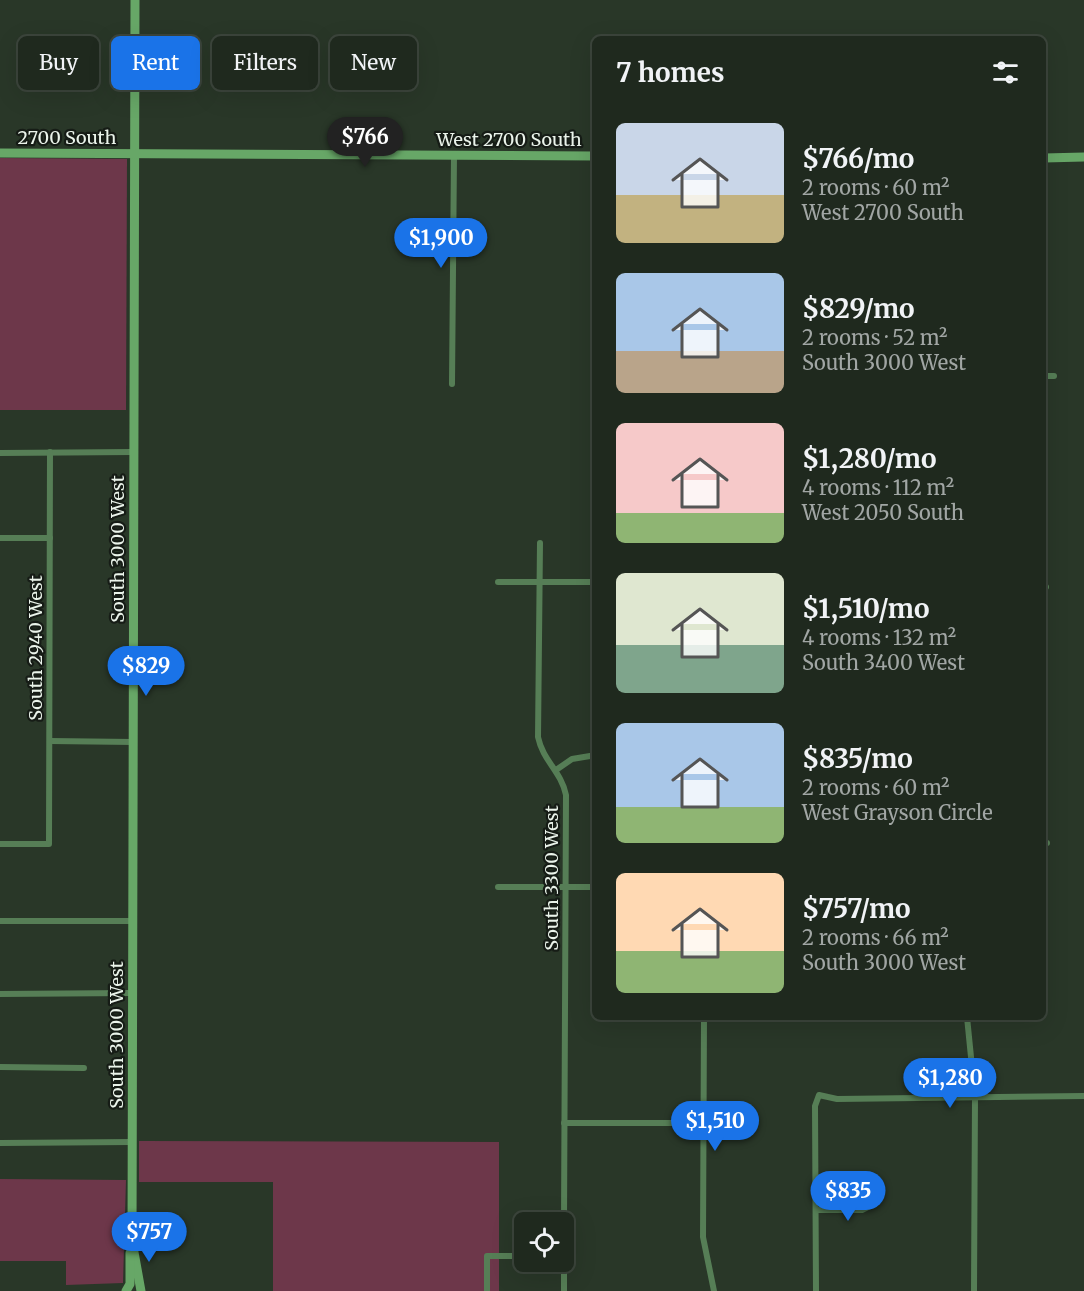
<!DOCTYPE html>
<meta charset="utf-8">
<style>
:root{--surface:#1f291e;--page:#273127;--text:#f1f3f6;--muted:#a1a6a4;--line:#3c453c;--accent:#1a73e8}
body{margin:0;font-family:Merriweather,serif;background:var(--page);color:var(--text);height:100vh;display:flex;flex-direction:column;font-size:22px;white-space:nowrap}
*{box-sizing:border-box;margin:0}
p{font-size:20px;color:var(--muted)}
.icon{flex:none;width:33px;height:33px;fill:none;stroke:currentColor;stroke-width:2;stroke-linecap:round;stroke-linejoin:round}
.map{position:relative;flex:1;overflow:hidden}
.side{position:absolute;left:592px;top:36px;width:454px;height:984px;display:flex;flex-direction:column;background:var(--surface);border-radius:9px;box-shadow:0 6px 24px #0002,0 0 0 2px var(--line)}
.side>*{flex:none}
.top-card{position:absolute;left:18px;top:36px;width:484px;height:54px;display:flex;gap:12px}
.fabs{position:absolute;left:514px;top:1212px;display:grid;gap:12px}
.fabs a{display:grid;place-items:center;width:60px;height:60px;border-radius:9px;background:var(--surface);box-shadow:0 6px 24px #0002,0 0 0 2px var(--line);font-size:30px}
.price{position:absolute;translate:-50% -51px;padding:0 14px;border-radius:21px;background:var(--accent);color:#fff;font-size:20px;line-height:39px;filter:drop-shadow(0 2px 3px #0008)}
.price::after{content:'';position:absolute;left:50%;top:36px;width:18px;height:14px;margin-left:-9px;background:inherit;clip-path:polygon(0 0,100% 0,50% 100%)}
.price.current{background:#222;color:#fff}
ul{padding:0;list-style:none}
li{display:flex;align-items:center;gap:18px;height:150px;padding:0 24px}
li span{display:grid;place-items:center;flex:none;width:168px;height:120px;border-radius:9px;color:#555}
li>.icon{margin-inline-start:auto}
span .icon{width:72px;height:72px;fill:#fffc;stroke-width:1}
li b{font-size:26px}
h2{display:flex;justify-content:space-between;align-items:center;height:72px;padding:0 24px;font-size:26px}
.tag{padding:0 21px;border-radius:9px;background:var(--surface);box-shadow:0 6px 24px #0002,0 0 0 2px var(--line);font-size:21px;line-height:54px}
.tag.current{background:var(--accent);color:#fff}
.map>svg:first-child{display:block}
.green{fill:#6d374a}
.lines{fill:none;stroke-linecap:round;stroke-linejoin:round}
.street{stroke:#567e56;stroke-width:6}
.secondary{stroke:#67a767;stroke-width:9}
.labels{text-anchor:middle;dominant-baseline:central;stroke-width:4.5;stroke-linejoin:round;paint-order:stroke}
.street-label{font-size:18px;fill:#ebf4eb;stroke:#161c16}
</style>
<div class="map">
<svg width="1084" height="1291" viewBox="0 0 1084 1291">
<rect width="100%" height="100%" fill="#293728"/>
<!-- green -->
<g class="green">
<polygon points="0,158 127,159 126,410 0,410"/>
<polygon points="139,1141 499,1142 499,1291 273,1291 273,1182 139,1182"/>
<polygon points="0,1179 126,1180 123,1283 66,1285 66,1261 0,1261"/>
</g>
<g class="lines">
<!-- street -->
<g class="street">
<polyline points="1044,376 1054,376"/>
<polyline points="452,384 454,155"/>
<polyline points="0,453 133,452"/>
<polyline points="0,538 50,538"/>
<path d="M540 543 538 737C543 761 561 771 566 795L564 1222"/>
<polyline points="498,582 596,582"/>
<polyline points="1044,587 1046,587"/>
<polyline points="50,741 133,742"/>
<polyline points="556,770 572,759 596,755"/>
<polyline points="1044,843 1047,843"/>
<polyline points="0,844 49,844 50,452"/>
<polyline points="498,887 596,887"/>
<polyline points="0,921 133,921"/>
<polyline points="0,994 132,993"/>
<polyline points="704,1017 703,1237 714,1291"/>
<polyline points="967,1017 975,1097 974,1291"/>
<polyline points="0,1067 84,1068"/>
<polyline points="564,1123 704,1123"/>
<polyline points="0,1143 132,1142"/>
<polyline points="816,1210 862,1210 874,1204"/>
<polyline points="487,1291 487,1256 525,1256"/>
<polyline points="564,1291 564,1262"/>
<polyline points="816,1291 815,1106 819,1095 837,1099 1084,1096"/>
</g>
<!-- secondary -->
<g class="secondary">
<polyline points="135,0 132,1241 141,1291"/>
<polyline points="0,153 596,156"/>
<polyline points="1044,158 1084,157"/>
<polyline points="126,1291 130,1284 130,1253"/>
</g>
</g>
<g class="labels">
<!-- street labels -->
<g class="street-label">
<text x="67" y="137">2700 South</text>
<text x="509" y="139">West 2700 South</text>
<text transform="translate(117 549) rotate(-90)">South 3000 West</text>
<text transform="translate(35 648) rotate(-90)">South 2940 West</text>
<text transform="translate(551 878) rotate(-90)">South 3300 West</text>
<text transform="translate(116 1035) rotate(-90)">South 3000 West</text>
</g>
</g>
</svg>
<div class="fabs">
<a><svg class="icon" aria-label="locate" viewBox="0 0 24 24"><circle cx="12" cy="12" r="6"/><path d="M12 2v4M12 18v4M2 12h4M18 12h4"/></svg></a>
</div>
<b class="price current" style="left:365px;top:168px">$766</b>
<b class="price" style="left:441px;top:269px">$1,900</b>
<b class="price" style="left:146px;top:697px">$829</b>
<b class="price" style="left:950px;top:1109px">$1,280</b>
<b class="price" style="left:715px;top:1152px">$1,510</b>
<b class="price" style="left:848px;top:1222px">$835</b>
<b class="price" style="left:149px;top:1263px">$757</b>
<div class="top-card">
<a class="tag">Buy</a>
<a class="tag current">Rent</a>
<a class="tag">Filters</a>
<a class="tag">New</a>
</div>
<section class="side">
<h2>7 homes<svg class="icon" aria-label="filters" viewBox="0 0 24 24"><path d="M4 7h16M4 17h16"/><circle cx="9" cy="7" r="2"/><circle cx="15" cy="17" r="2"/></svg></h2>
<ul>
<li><span style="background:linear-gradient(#c9d6e8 60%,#c2b280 0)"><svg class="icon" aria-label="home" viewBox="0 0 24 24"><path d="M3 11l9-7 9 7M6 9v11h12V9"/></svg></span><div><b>$766/mo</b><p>2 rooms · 60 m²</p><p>West 2700 South</p></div></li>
<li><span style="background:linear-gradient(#a9c7e8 65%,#b9a48a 0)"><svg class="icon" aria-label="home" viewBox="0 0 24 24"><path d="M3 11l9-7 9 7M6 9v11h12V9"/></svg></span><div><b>$829/mo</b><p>2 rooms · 52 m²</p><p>South 3000 West</p></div></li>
<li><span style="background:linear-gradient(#f6c9c9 75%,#8fb573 0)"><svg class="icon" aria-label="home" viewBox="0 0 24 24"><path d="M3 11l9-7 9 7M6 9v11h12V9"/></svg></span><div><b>$1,280/mo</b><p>4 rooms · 112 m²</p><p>West 2050 South</p></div></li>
<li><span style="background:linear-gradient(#dfe7d0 60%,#7fa58c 0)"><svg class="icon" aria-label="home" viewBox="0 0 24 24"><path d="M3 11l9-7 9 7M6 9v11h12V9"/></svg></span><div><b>$1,510/mo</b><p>4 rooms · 132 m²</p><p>South 3400 West</p></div></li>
<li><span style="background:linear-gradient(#a9c7e8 70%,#8fb573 0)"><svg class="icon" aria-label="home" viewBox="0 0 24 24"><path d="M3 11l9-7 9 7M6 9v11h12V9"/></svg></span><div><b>$835/mo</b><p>2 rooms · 60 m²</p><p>West Grayson Circle</p></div></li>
<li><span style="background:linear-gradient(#ffd9b3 65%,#8fb573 0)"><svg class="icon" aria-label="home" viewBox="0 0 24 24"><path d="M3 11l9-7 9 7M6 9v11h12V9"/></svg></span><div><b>$757/mo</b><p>2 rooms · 66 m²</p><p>South 3000 West</p></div></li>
</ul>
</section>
</div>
